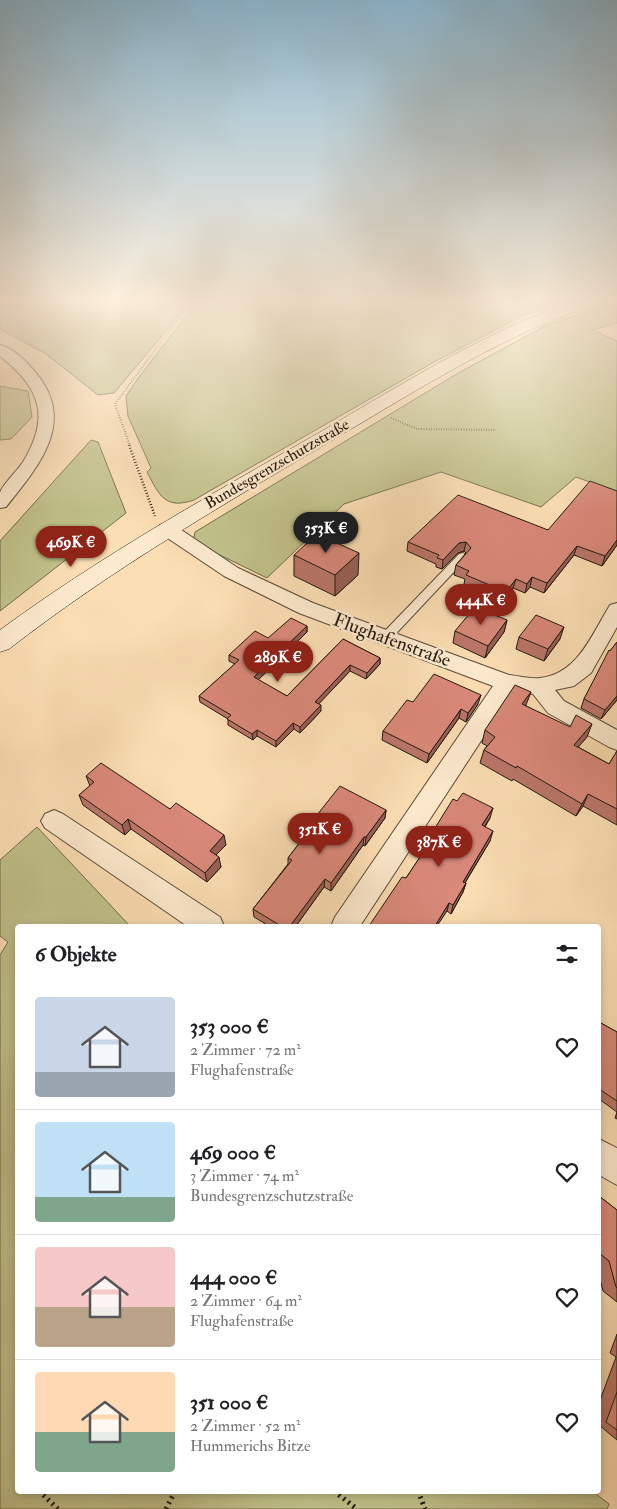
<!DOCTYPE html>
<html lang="de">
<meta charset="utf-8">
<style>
:root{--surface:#fff;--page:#f2f2f2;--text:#202124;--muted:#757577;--line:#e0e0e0;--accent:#8f2418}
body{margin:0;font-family:"IM FELL Double Pica",serif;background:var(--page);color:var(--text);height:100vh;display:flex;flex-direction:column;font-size:19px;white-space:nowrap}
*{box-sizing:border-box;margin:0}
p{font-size:16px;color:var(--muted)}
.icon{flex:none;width:28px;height:28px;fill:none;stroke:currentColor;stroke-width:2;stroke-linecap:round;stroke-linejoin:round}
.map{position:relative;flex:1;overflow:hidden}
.side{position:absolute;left:15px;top:924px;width:586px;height:570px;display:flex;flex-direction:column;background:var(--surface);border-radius:5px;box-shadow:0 2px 8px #0003}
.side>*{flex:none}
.price{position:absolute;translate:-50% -42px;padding:0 11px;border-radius:18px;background:var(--accent);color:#fff;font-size:16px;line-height:32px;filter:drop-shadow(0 1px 2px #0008)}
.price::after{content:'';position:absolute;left:50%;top:30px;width:15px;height:11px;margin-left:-8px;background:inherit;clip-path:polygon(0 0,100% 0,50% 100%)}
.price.current{background:#222;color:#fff}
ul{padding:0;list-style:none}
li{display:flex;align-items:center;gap:15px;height:125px;padding:0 20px}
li+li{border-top:1px solid var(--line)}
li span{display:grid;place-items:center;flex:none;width:140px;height:100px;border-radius:5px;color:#555}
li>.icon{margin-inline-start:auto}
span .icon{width:60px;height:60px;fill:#fffc;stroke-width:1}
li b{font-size:21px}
h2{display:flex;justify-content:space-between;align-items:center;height:60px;padding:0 20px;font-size:21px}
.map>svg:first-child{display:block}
.green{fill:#c1c18b;stroke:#716c4c}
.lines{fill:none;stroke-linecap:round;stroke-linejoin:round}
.lane-casing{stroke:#584a37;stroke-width:2}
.street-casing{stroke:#584a37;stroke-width:2}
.secondary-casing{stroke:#21180d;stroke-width:1}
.path-far2{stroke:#21180d;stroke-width:2;stroke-dasharray:0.5 2;stroke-linecap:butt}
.path-far1{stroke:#21180d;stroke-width:2.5;stroke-dasharray:1 2;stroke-linecap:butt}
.path{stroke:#21180d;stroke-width:5;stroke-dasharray:2 4;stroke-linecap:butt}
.lane{fill:#fdeace;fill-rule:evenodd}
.street{fill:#fdeace;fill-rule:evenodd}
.secondary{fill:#fdeace;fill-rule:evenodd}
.wall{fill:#bb7669;stroke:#21180d}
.shaded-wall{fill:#996055;stroke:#21180d}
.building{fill:#da897a;stroke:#21180d}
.labels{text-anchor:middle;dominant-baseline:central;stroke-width:5;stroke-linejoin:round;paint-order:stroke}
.far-street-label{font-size:16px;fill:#21180d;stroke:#fdeace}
.street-label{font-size:19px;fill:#21180d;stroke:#fdeace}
</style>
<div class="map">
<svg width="617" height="1509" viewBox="0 0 617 1509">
<rect width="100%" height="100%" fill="#fcdeb4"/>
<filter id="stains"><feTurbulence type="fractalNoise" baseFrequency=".004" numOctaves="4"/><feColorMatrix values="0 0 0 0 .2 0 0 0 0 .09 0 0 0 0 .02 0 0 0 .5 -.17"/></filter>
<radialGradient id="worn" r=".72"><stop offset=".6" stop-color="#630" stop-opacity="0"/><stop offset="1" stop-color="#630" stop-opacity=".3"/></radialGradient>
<!-- green -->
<g class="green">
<polygon points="0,299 189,299 171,325 114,393 98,395 46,354 0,329"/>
<path d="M198 299H572L524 315 434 362 194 500C165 510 159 495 147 472L151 468 128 416 126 396 139 377 194 306Z"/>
<polygon points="617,302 617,323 592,330 617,341 617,492 576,477 541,507 441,472 344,504 267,578 193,542 195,532 460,372 547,325"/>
<polygon points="0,386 28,391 32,417 11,439 0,440"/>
<polygon points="91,440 98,442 126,513 0,611 0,541"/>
<polygon points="37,827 130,926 18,926 18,1491 592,1491 609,1504 607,1509 0,1509 0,955 8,942 0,936 0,860"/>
</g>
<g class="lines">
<defs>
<polygon id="lane" points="463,553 468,556 467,558 389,641 381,641 379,638 381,635 459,554"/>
<g id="street">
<path d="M0 345C13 348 27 362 36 373 77 422 39 466 6 507L0 508C0 504 0 498 0 493 2 485 18 470 23 462 51 416 40 388 0 356Z"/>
<path d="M167 523 174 525 238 568 313 603 509 675C519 676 530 679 540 678 578 674 592 634 610 605L617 603V627L591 673 574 686 555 690 564 701 617 730V750L609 747 548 713 533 694 513 692 360 926H331L335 917 493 686 299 613 224 576 160 533 158 529 160 525Z"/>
<polygon points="54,810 63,814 220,917 224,926 187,926 45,828 41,821 45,814"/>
<polygon points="599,1139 617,1148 617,1185 599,1175"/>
</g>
<path id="secondary" d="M581 299H604L601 302C503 335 424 386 336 438 224 504 112 569 9 649L0 652V630C102 555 212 494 322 431 406 382 488 329 581 299Z"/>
</defs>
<!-- lane casing -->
<use href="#lane" class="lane-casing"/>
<!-- street casing -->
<use href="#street" class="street-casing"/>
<!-- secondary casing -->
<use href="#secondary" class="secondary-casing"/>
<!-- path-far2 -->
<g class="path-far2">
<polyline points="391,418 417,429 496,430"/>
<polyline points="130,446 115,404 193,299"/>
</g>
<!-- path-far1 -->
<polyline class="path-far1" points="129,445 155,516"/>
<!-- path -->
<g class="path">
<polyline points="39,1491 58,1509"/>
<polyline points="334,1491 357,1509"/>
<polyline points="418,1491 425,1509"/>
<polyline points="166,1509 175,1491"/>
</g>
<!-- lane -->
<use href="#lane" class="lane"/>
<!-- street -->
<use href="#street" class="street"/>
<!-- secondary -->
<use href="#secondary" class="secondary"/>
</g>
<!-- wall -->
<g class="wall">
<polygon points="548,530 617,545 602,566 574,555 544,593 530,587 525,593 513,588 503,601 464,584 465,579 454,575 456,565 466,553 464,551 458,553 442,569 436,567 436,564 407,551 408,542"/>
<polygon points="294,555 358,575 335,596 294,576"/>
<polygon points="507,620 504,632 485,658 453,643 455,631"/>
<polygon points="307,626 307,632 258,680 287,696 343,639 380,658 380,664 366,679 350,671 318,704 321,711 300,733 294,729 276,747 257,736 253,740 228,725 228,719 200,702 199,696 235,664 229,661 229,655 268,638"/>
<polygon points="519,637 560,639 544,661 516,649"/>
<polygon points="617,642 617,700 601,719 581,708 584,699 610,651"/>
<polygon points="413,702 478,704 466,722 459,718 427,763 382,740 383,731"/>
<polygon points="526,705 526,706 587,737 578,747 609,764 617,751 617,825 583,806 576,816 513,779 512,781 480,763 484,750 487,746 482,743 485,730"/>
<polygon points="86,776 170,809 226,845 216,855 221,867 207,882 131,829 125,835 83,805 79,795 90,786"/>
<polygon points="386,810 385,818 365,846 363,845 331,891 324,887 296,926 269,926 254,917 253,909 288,864 288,858 313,825 313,820"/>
<polygon points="490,818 485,827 490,841 465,883 466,883 463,892 451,914 447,911 406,878 433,838 435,828"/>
<polygon points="599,1022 617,1032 617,1112 599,1099"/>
<polygon points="617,1112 617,1119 615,1118"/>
<polygon points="599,1196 617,1210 617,1302 603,1291 599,1276"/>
<polygon points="617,1334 617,1440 599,1425 599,1403 616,1357 610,1353"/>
</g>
<!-- shaded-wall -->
<g class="shaded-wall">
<polygon points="617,540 617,545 602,566 605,556"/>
<polygon points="466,542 464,551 458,553 442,569 443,560 459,543"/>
<polygon points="577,546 574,555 544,593 547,583"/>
<polygon points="359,553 358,575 335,596 335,575"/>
<polygon points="532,577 530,587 525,593 527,584"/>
<polygon points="516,579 513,588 503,601 506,592"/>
<polygon points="507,620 504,632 485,658 488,646"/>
<polygon points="307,626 307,632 255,683 254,677"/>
<polygon points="564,627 560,639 544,661 548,649"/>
<polygon points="380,658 380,664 366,679 367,673"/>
<polygon points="350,665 350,671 315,708 315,702"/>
<polygon points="531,692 526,705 518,716 522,704"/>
<polygon points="481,695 478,704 466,722 468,713"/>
<polygon points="617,696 617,700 601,719 605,710"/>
<polygon points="321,705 321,711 300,733 300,727"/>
<polygon points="461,709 459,718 427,763 429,754"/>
<polygon points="293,723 294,729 276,747 276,741"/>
<polygon points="592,724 587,737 569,758 574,745"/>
<polygon points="257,730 257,736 253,740 252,734"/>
<polygon points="588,794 583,806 576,816 582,804"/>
<polygon points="493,808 490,818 479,835 482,825"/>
<polygon points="386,810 385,818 365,846 366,837"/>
<polygon points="128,819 131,829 125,835 122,825"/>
<polygon points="493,831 490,841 460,891 463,882"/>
<polygon points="224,835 226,845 211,860 210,851"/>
<polygon points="364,837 363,845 331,891 331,883"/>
<polygon points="219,857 221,867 207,882 205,873"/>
<polygon points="325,879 324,887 296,926 290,926"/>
<polygon points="466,883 463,892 451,914 453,905"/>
<polygon points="449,903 447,911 437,926 435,926"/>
</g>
<!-- building -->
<g class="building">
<polygon points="590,481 617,491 617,540 605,556 577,546 547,583 532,577 527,584 516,579 506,592 466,575 469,571 456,565 471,548 466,542 459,543 443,560 437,558 439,555 408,542 458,495 548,530"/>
<polygon points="317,534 359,553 335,575 294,555"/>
<polygon points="475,607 507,620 488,646 455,631"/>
<polygon points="536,615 564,627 548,649 519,637"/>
<polygon points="291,618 307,626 254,677 287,696 343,639 380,658 367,673 350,665 315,702 321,705 300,727 293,723 276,741 257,730 252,734 227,719 231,715 199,696 239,660 229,655 255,631 268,638"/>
<polygon points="617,642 617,696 605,710 584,699 609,650 610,651"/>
<polygon points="434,674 481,695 468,713 461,709 429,754 383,731 407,700 413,702"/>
<polygon points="515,685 531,692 522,704 570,727 576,715 592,724 574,745 609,764 617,751 617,809 588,794 582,804 517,766 516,768 484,750 495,737 485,730"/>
<polygon points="101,763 170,809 176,803 224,835 210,851 219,857 205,873 128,819 122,825 79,795 94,782 86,776"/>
<polygon points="340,786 386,810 366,837 364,837 331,883 325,879 290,926 281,926 253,909 292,860 288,858 316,821 313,820"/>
<polygon points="463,793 493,808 482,825 493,831 463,882 466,883 453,905 449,903 435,926 369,926 402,877 406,878 438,830 435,828 453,799 457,801"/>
<polygon points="599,1022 617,1032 617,1101 599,1089"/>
<polygon points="599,1196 617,1210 617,1288 616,1287 609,1261 599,1253"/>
<polygon points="617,1392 617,1430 606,1422"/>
</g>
<!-- sky -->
<linearGradient id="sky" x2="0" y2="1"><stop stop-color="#8bb7d0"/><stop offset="0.59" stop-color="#fef0dd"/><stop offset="1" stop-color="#fef0dd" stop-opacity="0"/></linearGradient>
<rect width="617" height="510" fill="url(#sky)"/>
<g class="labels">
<!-- far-street labels -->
<g class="far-street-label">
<text transform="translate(277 464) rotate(-30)">Bundesgrenzschutzstraße</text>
</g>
<!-- street labels -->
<g class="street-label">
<text transform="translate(392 640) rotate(20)">Flughafenstraße</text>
</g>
</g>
<rect width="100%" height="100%" filter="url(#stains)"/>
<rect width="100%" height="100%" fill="url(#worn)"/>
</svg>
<b class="price current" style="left:326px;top:554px">353K €</b>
<b class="price" style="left:71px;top:568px">469K €</b>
<b class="price" style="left:481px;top:626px">444K €</b>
<b class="price" style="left:278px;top:683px">289K €</b>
<b class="price" style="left:320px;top:855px">351K €</b>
<b class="price" style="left:439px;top:868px">387K €</b>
<section class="side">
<h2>6 Objekte<svg class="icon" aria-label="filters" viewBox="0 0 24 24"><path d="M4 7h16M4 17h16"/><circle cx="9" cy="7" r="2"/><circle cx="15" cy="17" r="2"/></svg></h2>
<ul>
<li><span style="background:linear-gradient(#c9d6e8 75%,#9aa5b1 0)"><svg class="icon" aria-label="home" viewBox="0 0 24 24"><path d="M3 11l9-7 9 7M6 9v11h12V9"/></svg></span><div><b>353 000 €</b><p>2 Zimmer · 72 m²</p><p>Flughafenstraße</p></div><svg class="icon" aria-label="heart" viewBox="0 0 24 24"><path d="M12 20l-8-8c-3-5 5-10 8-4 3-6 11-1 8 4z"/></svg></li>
<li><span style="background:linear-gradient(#bfe0f5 75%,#7fa58c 0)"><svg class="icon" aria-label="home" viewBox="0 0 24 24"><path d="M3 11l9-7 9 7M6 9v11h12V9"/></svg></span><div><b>469 000 €</b><p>3 Zimmer · 74 m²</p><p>Bundesgrenzschutzstraße</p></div><svg class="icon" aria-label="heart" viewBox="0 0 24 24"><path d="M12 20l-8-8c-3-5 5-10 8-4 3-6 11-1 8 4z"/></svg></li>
<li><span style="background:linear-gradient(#f6c9c9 60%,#b9a48a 0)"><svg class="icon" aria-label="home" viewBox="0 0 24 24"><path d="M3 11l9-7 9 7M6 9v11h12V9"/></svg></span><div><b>444 000 €</b><p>2 Zimmer · 64 m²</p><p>Flughafenstraße</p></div><svg class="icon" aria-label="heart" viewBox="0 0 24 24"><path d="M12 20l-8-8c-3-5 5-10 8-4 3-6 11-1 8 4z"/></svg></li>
<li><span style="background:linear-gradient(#ffd9b3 60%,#7fa58c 0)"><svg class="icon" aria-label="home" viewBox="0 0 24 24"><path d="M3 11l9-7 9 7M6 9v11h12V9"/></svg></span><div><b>351 000 €</b><p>2 Zimmer · 52 m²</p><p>Hummerichs Bitze</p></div><svg class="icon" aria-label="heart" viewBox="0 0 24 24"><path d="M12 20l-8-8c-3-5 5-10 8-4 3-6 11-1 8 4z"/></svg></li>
</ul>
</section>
</div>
